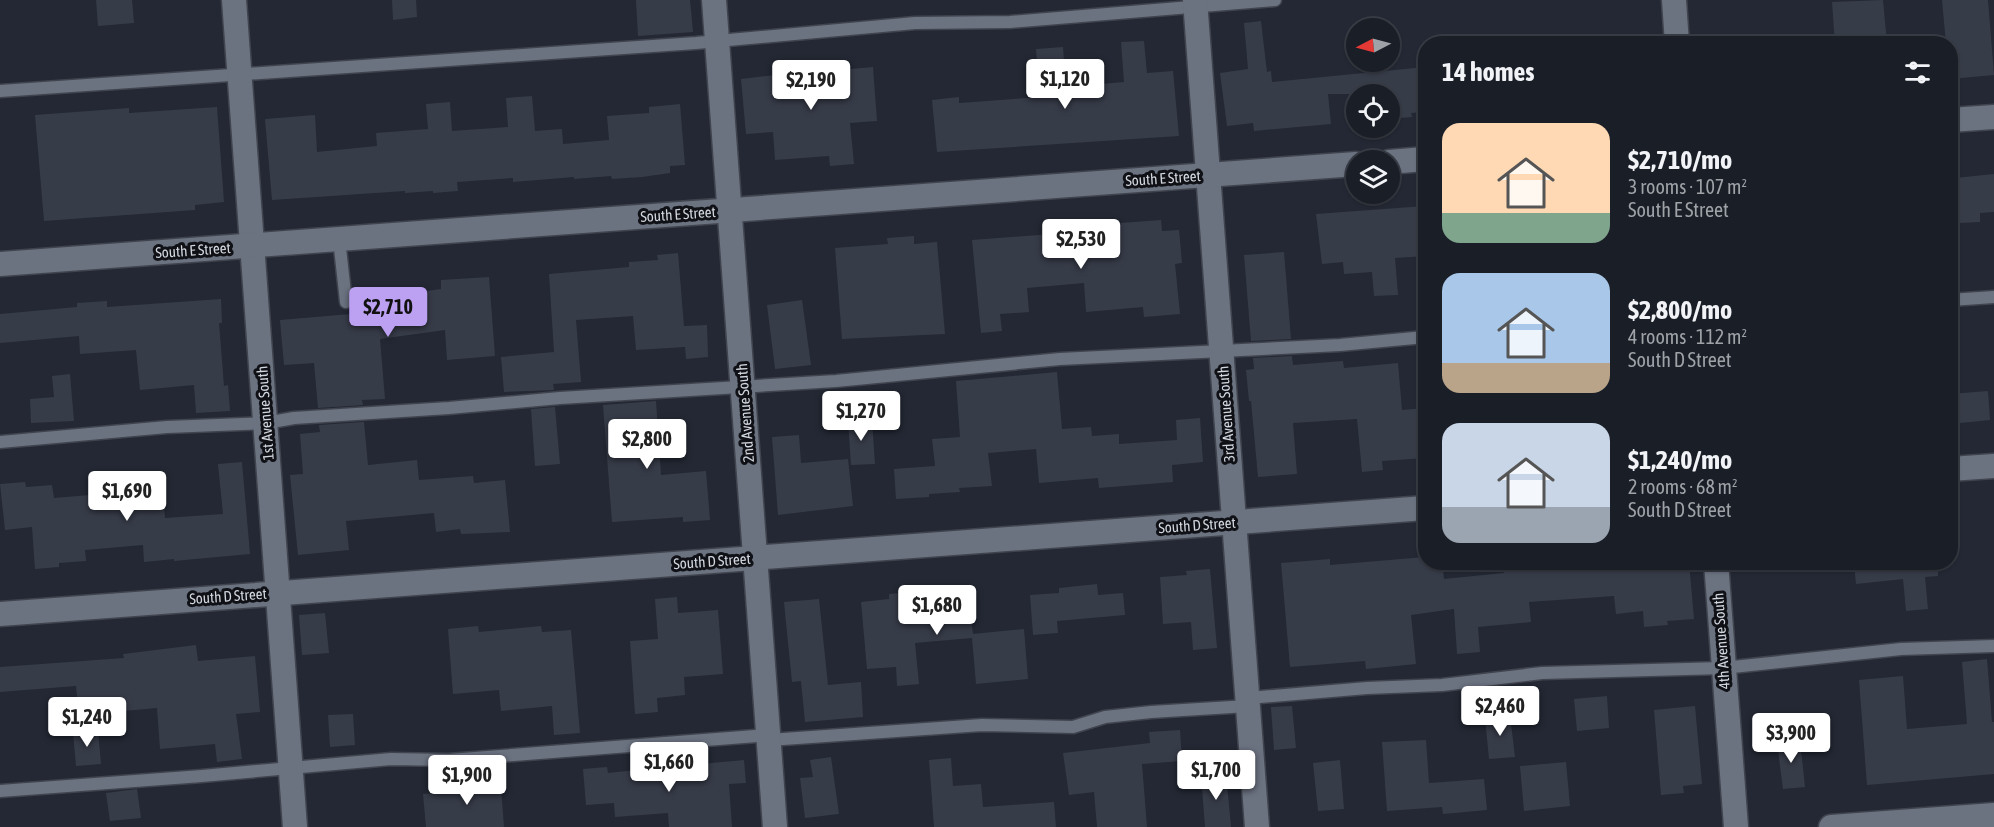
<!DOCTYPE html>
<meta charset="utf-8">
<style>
:root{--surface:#1a1e27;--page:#272b33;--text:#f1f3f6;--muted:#9fa2a7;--line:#383c44;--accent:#bca0f2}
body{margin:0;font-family:"Asap Condensed",sans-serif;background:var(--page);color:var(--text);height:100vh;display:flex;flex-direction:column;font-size:22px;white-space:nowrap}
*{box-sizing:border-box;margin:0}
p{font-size:20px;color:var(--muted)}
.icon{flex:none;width:33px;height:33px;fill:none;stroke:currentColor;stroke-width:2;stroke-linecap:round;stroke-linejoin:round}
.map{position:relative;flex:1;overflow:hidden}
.side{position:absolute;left:1418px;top:36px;width:540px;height:534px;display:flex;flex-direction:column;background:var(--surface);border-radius:24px;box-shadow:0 2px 4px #0004,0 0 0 2px var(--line)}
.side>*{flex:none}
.needle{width:39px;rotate:264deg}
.buttons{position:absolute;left:1346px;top:18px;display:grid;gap:12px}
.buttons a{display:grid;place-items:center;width:54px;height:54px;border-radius:50%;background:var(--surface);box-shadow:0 2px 4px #0004,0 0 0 2px var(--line);font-size:30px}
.price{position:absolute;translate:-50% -51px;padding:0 14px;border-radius:6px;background:#fff;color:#222;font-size:20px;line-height:39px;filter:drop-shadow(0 2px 3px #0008)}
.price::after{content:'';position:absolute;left:50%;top:36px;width:18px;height:14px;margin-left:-9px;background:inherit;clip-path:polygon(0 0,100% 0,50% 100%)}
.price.selected{background:var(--accent);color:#111}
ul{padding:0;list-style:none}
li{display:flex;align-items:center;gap:18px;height:150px;padding:0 24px}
li span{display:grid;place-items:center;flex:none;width:168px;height:120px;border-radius:18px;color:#555}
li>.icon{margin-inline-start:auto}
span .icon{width:72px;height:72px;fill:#fffc;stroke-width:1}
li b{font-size:26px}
h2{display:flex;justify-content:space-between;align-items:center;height:72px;padding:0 24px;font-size:26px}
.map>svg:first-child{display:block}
.building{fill:#373c49}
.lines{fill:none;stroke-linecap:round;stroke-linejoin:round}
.lane-casing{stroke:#40444e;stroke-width:15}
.street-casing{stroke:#40444e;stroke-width:27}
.lane{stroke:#6b7280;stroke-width:12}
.street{stroke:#6b7280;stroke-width:24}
.labels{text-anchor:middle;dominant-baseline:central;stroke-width:6;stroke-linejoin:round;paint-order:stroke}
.street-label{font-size:15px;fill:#d3d7df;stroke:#0f1116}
</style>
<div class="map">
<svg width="1994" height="827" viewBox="0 0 1994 827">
<rect width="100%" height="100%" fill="#232834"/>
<!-- building -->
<g class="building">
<polygon points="96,0 132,0 134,23 98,26"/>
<polygon points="392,0 416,0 417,17 393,20"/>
<polygon points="636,0 690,0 693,32 638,36"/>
<polygon points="1883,0 1887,44 1835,44 1832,2"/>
<polygon points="1942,0 1988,0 1994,75 1950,79 1950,44 1946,44"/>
<polygon points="1261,21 1267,72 1271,71 1272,82 1425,67 1425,112 1411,113 1412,117 1389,119 1389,94 1328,94 1331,124 1254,131 1253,123 1227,126 1220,73 1248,69 1244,23"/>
<polygon points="1144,41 1147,73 1173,71 1179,136 937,152 932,100 959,97 959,103 1040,97 1036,49 1063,47 1066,87 1124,82 1121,42"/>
<polygon points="873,67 877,121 850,123 854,164 830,166 829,156 775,160 773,132 746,134 741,79 819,70 819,72"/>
<polygon points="532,96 535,131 562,129 563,144 609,140 607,116 649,113 649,107 680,104 685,165 670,166 670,173 642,177 612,179 611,176 574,179 574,177 513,182 513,178 457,182 458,191 433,193 433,191 405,193 405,191 272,200 265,119 315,115 317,152 377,146 376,133 428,129 426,104 450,102 452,131 508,127 506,98"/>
<polygon points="217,107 224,202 195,205 195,210 44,221 35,115 129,108 129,113"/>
<polygon points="1994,174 1994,212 1980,213 1980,222 1959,223 1955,178"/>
<polygon points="1425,206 1425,256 1395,258 1398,295 1374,296 1372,272 1344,274 1343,262 1322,264 1316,214"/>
<polygon points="1161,220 1162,231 1179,230 1182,263 1175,264 1180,314 1144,317 1143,307 1086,312 1084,283 1027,288 1029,312 1000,314 1002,331 981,333 972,240 1052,234 1107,228 1107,224"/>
<polygon points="914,236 914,244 937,242 945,334 842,339 835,248 888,244 887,238"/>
<polygon points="1284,252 1291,339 1251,341 1244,255"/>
<polygon points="678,253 684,326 707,325 708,357 686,359 685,347 636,350 633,316 576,320 581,382 553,384 554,390 504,392 501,357 554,352 549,274 629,267 629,262 658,260 657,255"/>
<polygon points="489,277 495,356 447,360 445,330 380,339 385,399 362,400 363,405 318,408 314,363 284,365 280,320 386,311 385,297 441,289 441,280"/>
<polygon points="221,299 222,323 219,323 224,386 228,385 230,411 196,413 194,385 140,390 136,350 80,354 79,336 0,343 0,314 77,307 77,303 107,301 107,307"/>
<polygon points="802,300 811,365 775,369 767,305"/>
<polygon points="1292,356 1293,365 1343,361 1344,368 1398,363 1402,410 1425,408 1425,458 1382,461 1383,470 1362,472 1357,419 1293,423 1297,474 1258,477 1251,401 1249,401 1246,370 1254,369 1253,358"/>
<polygon points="1057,372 1062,429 1091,427 1092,436 1119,434 1119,444 1177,440 1176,420 1200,418 1203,462 1172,465 1173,482 1099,488 1098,478 1039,483 1036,449 988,453 992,486 959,488 960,492 929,494 929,497 896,499 894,469 935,466 932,439 960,437 956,381"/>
<polygon points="70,374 74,421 31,423 30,399 54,397 52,376"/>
<polygon points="1988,391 1990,420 1950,424 1950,394"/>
<polygon points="656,401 661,475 706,471 710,520 683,522 683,517 612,522 603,405"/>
<polygon points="555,407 560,464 535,466 531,409"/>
<polygon points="872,420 875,464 851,465 848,421"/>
<polygon points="364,422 368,465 417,460 419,480 473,476 474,483 505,480 510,532 461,534 460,529 436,532 434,513 346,521 349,550 298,555 290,475 303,474 300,434 320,432 319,425"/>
<polygon points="799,435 801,463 848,459 853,506 778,515 772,437"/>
<polygon points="242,462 250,554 174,561 174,559 144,562 143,545 85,550 86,561 59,563 59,567 35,569 32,527 5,530 0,484 25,482 26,487 52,485 54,498 138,491 137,480 162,478 165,518 223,514 218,464"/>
<polygon points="1425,557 1425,562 1442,562 1444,579 1504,573 1503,562 1689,562 1694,619 1667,621 1668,625 1644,627 1643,611 1616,614 1614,596 1529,602 1531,622 1478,627 1480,652 1457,654 1454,609 1411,615 1416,664 1366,669 1365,661 1290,667 1281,563 1330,559 1330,565"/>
<polygon points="1854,562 1938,562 1938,576 1925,577 1928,609 1906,611 1903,579 1856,584"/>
<polygon points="1210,569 1217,648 1193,650 1191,622 1163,624 1160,577 1187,575 1186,571"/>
<polygon points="1097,584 1098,595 1123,593 1125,615 1057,621 1058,633 1033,635 1030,595 1059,593 1059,588"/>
<polygon points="967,588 973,634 1024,629 1028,679 976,684 972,638 915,643 919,684 897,686 896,667 867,669 861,602 889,599 889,594 910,592 910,596"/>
<polygon points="677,597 678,613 718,610 723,674 684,677 685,695 657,698 658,712 635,714 630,641 658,639 655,599"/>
<polygon points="819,599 828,685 861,682 863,717 805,722 801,681 792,682 784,602"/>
<polygon points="325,613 329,653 302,655 299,615"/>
<polygon points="478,626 479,632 541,626 542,632 571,630 580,733 554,735 552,706 501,711 499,690 453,694 448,629"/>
<polygon points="196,645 198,661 255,656 260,712 236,714 242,759 217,762 215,744 160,749 157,708 79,715 76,686 0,692 0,667 124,658 123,654"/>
<polygon points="1987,659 1992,722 1994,722 1994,774 1867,785 1859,680 1903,676 1907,729 1967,724 1962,662"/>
<polygon points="1607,696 1609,728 1577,731 1574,699"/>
<polygon points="1292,706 1296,748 1274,750 1271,707"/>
<polygon points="1695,706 1702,784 1683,786 1684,793 1661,795 1654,710"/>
<polygon points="353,714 355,745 330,747 328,715"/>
<polygon points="1510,715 1515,757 1489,759 1485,717"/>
<polygon points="1180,730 1182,761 1142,764 1147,827 1097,827 1094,792 1069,795 1063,753 1150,743 1149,732"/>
<polygon points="98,731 101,764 76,766 73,733"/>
<polygon points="1426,740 1429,783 1484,779 1487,810 1443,814 1442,807 1387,811 1382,742"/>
<polygon points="1800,740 1805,787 1783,789 1777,742"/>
<polygon points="831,757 839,814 805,818 800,778 813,777 810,760"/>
<polygon points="951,758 953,786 981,784 983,807 1054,802 1056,827 934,827 929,760"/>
<polygon points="744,760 746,783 729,784 732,827 669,827 668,813 615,817 614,803 586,805 583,769 607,767 608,773 636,770 637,775 701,769 701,764"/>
<polygon points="1340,760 1344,809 1318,811 1313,763"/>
<polygon points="1566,762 1570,806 1524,811 1520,766"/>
<polygon points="1226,773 1231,827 1205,827 1201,775"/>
<polygon points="500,775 504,827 426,827 423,794 449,792 449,788 476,785 475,777"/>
<polygon points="137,789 141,818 110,821 106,793"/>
</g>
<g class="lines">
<defs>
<g id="lane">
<polyline points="0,91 696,43 915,23 1010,22 1275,0"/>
<polyline points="339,239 346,302"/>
<polyline points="1950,300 1994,297"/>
<polyline points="0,442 167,427 266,423 294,418 449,408 560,398 836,381 1060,359 1340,345 1425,337"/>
<polyline points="1248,698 1367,688 1442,685 1542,673 1723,668 1901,649 1994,646"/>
<polyline points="769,740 982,725 1073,727 1105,717 1151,712 1248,706"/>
<polyline points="0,791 202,776 391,759 449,760 769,735"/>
</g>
<g id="street">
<polyline points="234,0 295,827"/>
<polyline points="714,0 775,827"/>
<polyline points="1195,0 1257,827"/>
<polyline points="1674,0 1677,44"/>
<polyline points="1950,120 1994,117"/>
<polyline points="1389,162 1425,159"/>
<polyline points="0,264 1356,164"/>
<polyline points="1950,469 1994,466"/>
<polyline points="1716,562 1736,827"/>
<polyline points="0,614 1425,508"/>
<polyline points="1831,827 1994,815"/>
</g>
</defs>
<!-- lane casing -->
<use href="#lane" class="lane-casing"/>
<!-- street casing -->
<use href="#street" class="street-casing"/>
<!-- lane -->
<use href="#lane" class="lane"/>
<!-- street -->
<use href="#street" class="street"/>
</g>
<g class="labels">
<!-- street labels -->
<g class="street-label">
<text transform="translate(1163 178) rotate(-4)">South E Street</text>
<text transform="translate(678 214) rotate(-4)">South E Street</text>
<text transform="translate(193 250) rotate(-4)">South E Street</text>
<text transform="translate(265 413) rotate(-94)">1st Avenue South</text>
<text transform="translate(745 413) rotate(-94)">2nd Avenue South</text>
<text transform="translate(1226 414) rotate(-94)">3rd Avenue South</text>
<text transform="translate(1197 525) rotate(-4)">South D Street</text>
<text transform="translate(712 561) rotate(-4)">South D Street</text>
<text transform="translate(228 596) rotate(-4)">South D Street</text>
<text transform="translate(1721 641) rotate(-94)">4th Avenue South</text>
</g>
</g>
</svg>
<div class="buttons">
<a><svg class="needle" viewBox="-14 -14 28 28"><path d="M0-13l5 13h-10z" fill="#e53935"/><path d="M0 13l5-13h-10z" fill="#9fa2a7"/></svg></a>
<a><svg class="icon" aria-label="locate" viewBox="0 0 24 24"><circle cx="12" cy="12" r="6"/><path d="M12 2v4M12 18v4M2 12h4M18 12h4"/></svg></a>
<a><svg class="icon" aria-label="layers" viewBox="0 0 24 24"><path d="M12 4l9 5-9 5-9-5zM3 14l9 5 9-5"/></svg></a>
</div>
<b class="price" style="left:1065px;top:110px">$1,120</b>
<b class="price" style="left:811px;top:111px">$2,190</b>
<b class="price" style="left:1081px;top:270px">$2,530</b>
<b class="price selected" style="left:388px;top:338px">$2,710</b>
<b class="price" style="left:861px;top:442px">$1,270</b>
<b class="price" style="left:647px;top:470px">$2,800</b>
<b class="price" style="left:127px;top:522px">$1,690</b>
<b class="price" style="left:937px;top:636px">$1,680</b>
<b class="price" style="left:1500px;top:737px">$2,460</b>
<b class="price" style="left:87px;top:748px">$1,240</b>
<b class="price" style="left:1791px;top:764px">$3,900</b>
<b class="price" style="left:669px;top:793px">$1,660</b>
<b class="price" style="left:1216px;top:801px">$1,700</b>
<b class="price" style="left:467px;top:806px">$1,900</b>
<section class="side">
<h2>14 homes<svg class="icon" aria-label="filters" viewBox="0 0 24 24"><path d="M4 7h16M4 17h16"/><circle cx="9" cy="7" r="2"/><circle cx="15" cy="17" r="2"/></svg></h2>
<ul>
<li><span style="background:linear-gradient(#ffd9b3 75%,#7fa58c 0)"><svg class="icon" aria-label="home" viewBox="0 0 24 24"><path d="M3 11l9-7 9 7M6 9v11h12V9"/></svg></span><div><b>$2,710/mo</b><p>3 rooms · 107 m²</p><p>South E Street</p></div></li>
<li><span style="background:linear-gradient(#a9c7e8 75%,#b9a48a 0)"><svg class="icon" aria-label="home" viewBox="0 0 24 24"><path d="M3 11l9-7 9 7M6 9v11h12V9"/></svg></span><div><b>$2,800/mo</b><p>4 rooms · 112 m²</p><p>South D Street</p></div></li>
<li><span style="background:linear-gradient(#c9d6e8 70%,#9aa5b1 0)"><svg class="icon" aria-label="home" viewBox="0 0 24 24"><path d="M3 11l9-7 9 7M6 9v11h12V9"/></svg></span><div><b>$1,240/mo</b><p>2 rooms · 68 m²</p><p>South D Street</p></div></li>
</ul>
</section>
</div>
